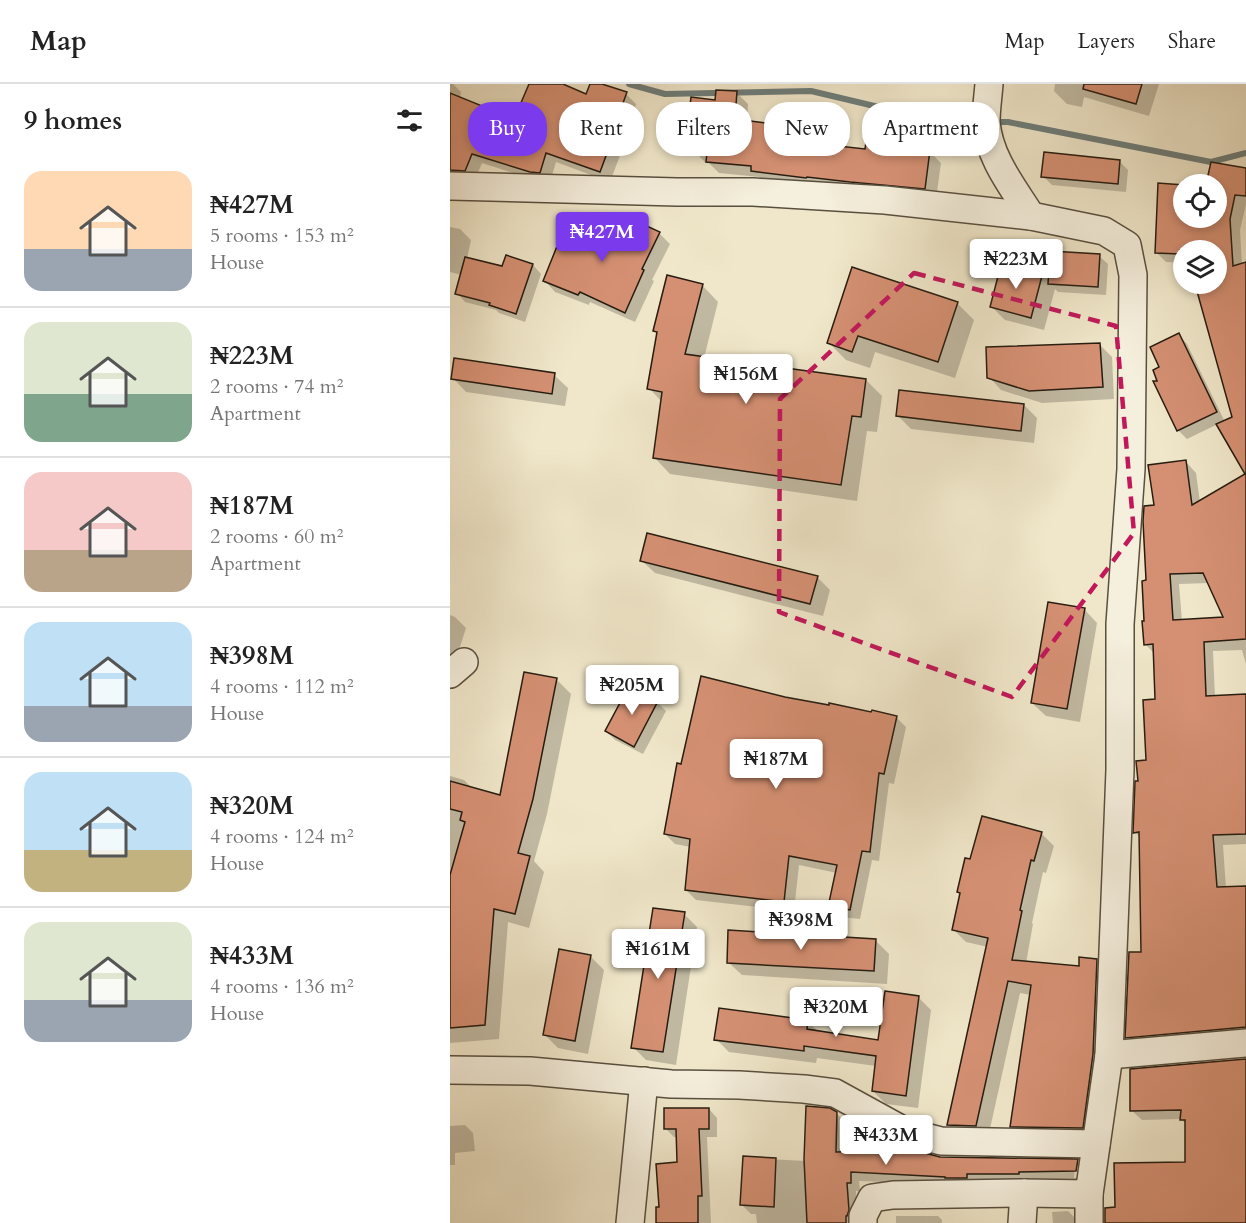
<!DOCTYPE html>
<meta charset="utf-8">
<style>
:root{--surface:#fff;--page:#f6f6f6;--text:#222;--muted:#767676;--line:#e0e0e0;--accent:#7c3aed}
body{margin:0;font-family:Cardo,serif;background:var(--page);color:var(--text);height:100vh;display:flex;flex-direction:column;font-size:22px;white-space:nowrap}
*{box-sizing:border-box;margin:0}
p{font-size:20px;color:var(--muted)}
.icon{flex:none;width:33px;height:33px;fill:none;stroke:currentColor;stroke-width:2;stroke-linecap:round;stroke-linejoin:round}
.map{position:relative;flex:1;overflow:hidden}
.sheet{display:flex;flex-direction:column;background:var(--surface);width:450px}
.sheet>*{flex:none}
.top-card{position:absolute;left:18px;top:18px;width:570px;height:54px;display:flex;gap:12px}
.tools{position:absolute;left:723px;top:90px;display:grid;gap:12px}
.tools a{display:grid;place-items:center;width:54px;height:54px;border-radius:50%;background:var(--surface);box-shadow:0 3px 9px #0003;font-size:30px}
.price{position:absolute;translate:-50% -51px;padding:0 14px;border-radius:6px;background:#fff;color:#222;font-size:20px;line-height:39px;filter:drop-shadow(0 2px 3px #0008)}
.price::after{content:'';position:absolute;left:50%;top:36px;width:18px;height:14px;margin-left:-9px;background:inherit;clip-path:polygon(0 0,100% 0,50% 100%)}
.price.on{background:var(--accent);color:#fff}
ul{padding:0;list-style:none}
li{display:flex;align-items:center;gap:18px;height:150px;padding:0 24px}
li+li{border-top:2px solid var(--line)}
li span{display:grid;place-items:center;flex:none;width:168px;height:120px;border-radius:18px;color:#555}
li>.icon{margin-inline-start:auto}
span .icon{width:72px;height:72px;fill:#fffc;stroke-width:1}
li b{font-size:26px}
h2{display:flex;justify-content:space-between;align-items:center;height:72px;padding:0 24px;font-size:26px}
.chip{padding:0 21px;border-radius:24px;background:var(--surface);box-shadow:0 3px 9px #0003;font-size:21px;line-height:54px}
.chip.on{background:var(--accent);color:#fff}
header{display:flex;align-items:center;gap:36px;box-sizing:border-box;height:84px;padding:0 30px;background:var(--surface);border-bottom:2px solid var(--line)}
header strong{font-size:28px}
nav{display:flex;gap:33px;margin-inline-start:auto;font-size:21px}
main{display:flex;flex:1;min-height:0}
.map>svg:first-child{display:block}
.shadow{fill:#0003;fill-rule:evenodd}
.lines{fill:none;stroke-linecap:round;stroke-linejoin:round}
.stream{stroke:#6e7d7a;stroke-width:6}
.building{fill:#d59073;stroke:#271c11;stroke-width:1.5;fill-rule:evenodd}
.minor-casing{stroke:#594f3f;stroke-width:30}
.minor{stroke:#f5efdd;stroke-width:27}
.marked{fill:none;stroke:#c2185b;stroke-width:4.5;stroke-dasharray:12 8;stroke-linejoin:round}
</style>
<header>
<strong>Map</strong>
<nav><a>Map</a><a>Layers</a><a>Share</a></nav>
</header>
<main>
<section class="sheet">
<h2>9 homes<svg class="icon" aria-label="filters" viewBox="0 0 24 24"><path d="M4 7h16M4 17h16"/><circle cx="9" cy="7" r="2"/><circle cx="15" cy="17" r="2"/></svg></h2>
<ul>
<li><span style="background:linear-gradient(#ffd9b3 65%,#9aa5b1 0)"><svg class="icon" aria-label="home" viewBox="0 0 24 24"><path d="M3 11l9-7 9 7M6 9v11h12V9"/></svg></span><div><b>₦427M</b><p>5 rooms · 153 m²</p><p>House</p></div></li>
<li><span style="background:linear-gradient(#dfe7d0 60%,#7fa58c 0)"><svg class="icon" aria-label="home" viewBox="0 0 24 24"><path d="M3 11l9-7 9 7M6 9v11h12V9"/></svg></span><div><b>₦223M</b><p>2 rooms · 74 m²</p><p>Apartment</p></div></li>
<li><span style="background:linear-gradient(#f6c9c9 65%,#b9a48a 0)"><svg class="icon" aria-label="home" viewBox="0 0 24 24"><path d="M3 11l9-7 9 7M6 9v11h12V9"/></svg></span><div><b>₦187M</b><p>2 rooms · 60 m²</p><p>Apartment</p></div></li>
<li><span style="background:linear-gradient(#bfe0f5 70%,#9aa5b1 0)"><svg class="icon" aria-label="home" viewBox="0 0 24 24"><path d="M3 11l9-7 9 7M6 9v11h12V9"/></svg></span><div><b>₦398M</b><p>4 rooms · 112 m²</p><p>House</p></div></li>
<li><span style="background:linear-gradient(#bfe0f5 65%,#c2b280 0)"><svg class="icon" aria-label="home" viewBox="0 0 24 24"><path d="M3 11l9-7 9 7M6 9v11h12V9"/></svg></span><div><b>₦320M</b><p>4 rooms · 124 m²</p><p>House</p></div></li>
<li><span style="background:linear-gradient(#dfe7d0 65%,#9aa5b1 0)"><svg class="icon" aria-label="home" viewBox="0 0 24 24"><path d="M3 11l9-7 9 7M6 9v11h12V9"/></svg></span><div><b>₦433M</b><p>4 rooms · 136 m²</p><p>House</p></div></li>
</ul>
</section>
<div class="map">
<svg width="796" height="1139" viewBox="0 0 796 1139">
<rect width="100%" height="100%" fill="#f0e7ca"/>
<filter id="stains"><feTurbulence type="fractalNoise" baseFrequency=".00333" numOctaves="4"/><feColorMatrix values="0 0 0 0 .2 0 0 0 0 .09 0 0 0 0 .02 0 0 0 .5 -.17"/></filter>
<radialGradient id="worn" r=".72"><stop offset=".6" stop-color="#630" stop-opacity="0"/><stop offset="1" stop-color="#630" stop-opacity=".3"/></radialGradient>
<!-- shadow -->
<g class="shadow">
<polygon points="0,0 3,0 11,8 10,15 65,37 81,0 109,0 137,12 141,0 147,0 176,10 186,20 178,44 180,45 160,98 106,78 100,98 91,98 32,79 25,96 0,95"/>
<polygon points="605,0 709,0 699,32 634,13 632,23 617,20 604,7"/>
<polygon points="287,9 298,20 297,38 362,46 373,58 373,62 416,67 480,68 491,79 486,115 314,98 309,93 269,89 259,79 256,79 244,67 247,36 240,29"/>
<polygon points="669,77 678,86 676,108 602,101 593,92"/>
<polygon points="762,79 796,86 796,120 790,146 792,181 796,180 796,388 768,340 737,355 728,346 709,298 711,284 729,251 737,260 775,338 784,334 747,200 766,200 766,166 734,166 734,179 716,178 706,168 734,102 734,134 766,134 766,100 758,100"/>
<polygon points="0,143 10,145 21,156 17,175 53,184 83,181 91,190 75,238 49,229 46,226 15,218 7,209 12,191 0,188"/>
<polygon points="209,149 220,160 202,196 204,197 185,238 140,218 139,221 105,208 95,197 165,161"/>
<polygon points="649,172 658,180 656,211 608,208 605,205 594,246 555,236 541,222 593,190 600,197"/>
<polygon points="252,201 268,218 254,274 416,296 432,312 427,348 417,347 407,417 220,390 204,373 212,318 199,304 208,250 204,247"/>
<polygon points="507,219 524,236 505,294 425,268 420,284 396,276 379,259"/>
<polygon points="649,260 662,273 664,315 592,319 551,306 539,293"/>
<polygon points="104,291 118,304 115,322 16,308 3,294"/>
<polygon points="574,321 587,334 584,359 461,345 448,332"/>
<path d="M736 378 746 389 750 418 796 391V580L792 566 763 567 765 613 796 661V760L773 761 776 804H796V954L687 963 677 953 693 870 691 754 685 748 689 698 698 678 707 617 705 570 695 560 697 498 705 422ZM759 499 776 535 732 537 729 500Z"/>
<polygon points="191,476 367,493 380,506 373,532 205,489"/>
<polygon points="634,525 647,539 630,638 596,632 582,619"/>
<polygon points="0,531 5,533 16,544 2,588 0,587"/>
<polygon points="106,595 121,610 97,730 84,777 94,788 79,844 58,838 49,955 0,959 0,692 14,696 23,705 51,713"/>
<polygon points="334,614 446,633 456,643 444,700 439,699 429,777 422,776 410,835 390,833 380,823 387,789 349,781 344,827 246,816 236,806 241,763 225,760 215,750 232,682"/>
<polygon points="207,618 216,627 193,670 165,656 156,647"/>
<polygon points="591,749 604,762 596,789 593,788 582,839 583,840 576,879 630,884 646,876 659,888 645,1056 574,1054 562,1042 581,911 570,909 538,1054 511,1053 498,1041 538,863 516,858 504,846 521,776"/>
<polygon points="234,830 247,843 226,981 196,976 183,963"/>
<polygon points="426,857 439,870 437,900 292,891 278,878"/>
<polygon points="141,873 154,886 138,970 108,964 95,951"/>
<polygon points="468,913 481,926 468,1024 436,1020 423,1007 426,982 367,974 366,979 279,968 266,955 357,937 369,948 430,958"/>
<polygon points="796,976 796,1120 793,1139 656,1139 667,1125 737,1079 737,1041 731,1035 692,1036 681,1026"/>
<polygon points="259,1025 267,1034 267,1053 257,1053 261,1139 208,1139 211,1124 229,1079 228,1053 224,1053 215,1044"/>
<path d="M386 1029 395 1038 394 1069 426 1068 452 1065 490 1074 627 1077 636 1086 635 1095 577 1096 504 1101 409 1097 410 1107H406V1139H307L306 1130H301L292 1121 294 1074 356 1077ZM625 1083H628L627 1094H624Z"/>
<polygon points="15,1041 23,1049 25,1067 5,1069 5,1081 0,1081 0,1042"/>
<polygon points="618,1127 628,1137 628,1139 603,1139 602,1128"/>
<polygon points="446,1132 488,1132 492,1136 492,1139 446,1139"/>
</g>
<g class="lines">
<!-- stream -->
<g class="stream">
<polyline points="179,0 215,10 361,7 475,34 530,37"/>
<polyline points="543,38 558,38 761,78 796,69"/>
</g>
</g>
<!-- building -->
<g class="building">
<polygon points="79,0 113,0 136,10 140,0 152,0 177,8 168,33 170,34 150,88 96,69 90,89 80,88 22,70 15,87 0,86 0,9 64,35"/>
<polygon points="634,0 692,0 686,20 633,5"/>
<polygon points="266,6 287,7 285,35 363,45 361,59 415,65 416,58 480,66 475,105 400,98 357,93 356,94 301,87 301,82 256,78 257,69 243,68 246,31 239,30 241,13 265,16"/>
<polygon points="594,68 670,76 668,100 591,93"/>
<path d="M761 78 796 84V112L785 111 780 135 783 182 796 178V555L754 558 756 612 796 610V750L763 751 767 803 796 802V943L675 954 679 868H691L689 748 683 749 685 697H688L686 677 696 676 693 616 705 615 703 560 694 561 692 537H694L692 497 696 496 693 437 694 422 704 421 698 381 736 376 742 421 795 390 766 340 782 333 745 200H766V166H730V170L705 169 708 99 734 101 732 134H766V100H756ZM753 489 773 533 723 536 720 490Z"/>
<polygon points="177,133 210,148 192,185 194,186 175,229 130,208 128,211 93,197 116,140 164,159"/>
<polygon points="600,167 650,170 648,203 598,200"/>
<polygon points="56,171 83,180 66,230 39,221 40,219 5,210 15,173 52,182"/>
<polygon points="552,177 593,188 581,234 540,223"/>
<polygon points="402,183 508,218 488,278 408,252 402,268 377,259"/>
<polygon points="217,191 253,200 235,270 416,295 411,333 402,332 391,401 203,374 212,308 197,305 207,248 203,247"/>
<polygon points="729,249 767,328 727,347 703,297 707,297 703,286 709,283 700,263"/>
<polygon points="650,259 653,303 579,307 537,294 536,263"/>
<polygon points="4,274 105,289 102,310 1,295"/>
<polygon points="449,306 574,320 571,347 446,332"/>
<polygon points="197,449 368,492 360,520 190,477"/>
<polygon points="598,518 635,524 617,625 581,619"/>
<polygon points="74,588 107,594 83,715 68,769 80,772 65,830 44,825 35,941 0,944 0,791 15,738 10,736 12,728 0,725 0,697 50,711"/>
<polygon points="251,592 335,613 379,621 379,619 421,628 422,626 447,632 434,690 429,689 420,768 412,767 400,826 378,823 387,781 339,772 334,818 235,806 240,755 214,750 227,679 231,680"/>
<polygon points="179,602 208,617 184,663 155,647"/>
<polygon points="532,732 592,748 584,777 581,776 570,826 572,827 562,876 629,882 629,873 647,875 643,970 633,1044 560,1043 581,901 558,897 526,1042 497,1041 538,854 502,846 510,809 507,808 515,774 520,775"/>
<polygon points="203,824 235,828 213,968 181,964"/>
<polygon points="278,846 426,855 424,887 277,879"/>
<polygon points="109,865 141,871 125,957 93,951"/>
<polygon points="435,907 469,912 456,1012 422,1007 426,972 354,962 354,967 264,956 269,924 358,936 357,945 428,956"/>
<polygon points="796,975 796,1139 655,1139 655,1124 665,1123 664,1079 735,1078 735,1036 730,1036 731,1026 680,1027 680,985"/>
<polygon points="356,1022 380,1024 387,1028 386,1068 425,1067 425,1057 441,1058 452,1063 490,1073 628,1075 626,1087 569,1088 569,1090 517,1090 517,1094 495,1094 495,1093 401,1088 401,1099 397,1099 399,1126 397,1132 396,1132 396,1139 357,1139 354,1075"/>
<polygon points="214,1024 259,1024 259,1045 249,1045 252,1112 248,1112 248,1139 206,1139 206,1123 209,1123 206,1080 227,1078 226,1045 214,1045"/>
<polygon points="293,1072 326,1074 324,1123 290,1121"/>
</g>
<g class="lines">
<defs>
<g id="minor">
<path d="M539 0C538 13 536 26 536 38 539 74 563 103 581 132"/>
<polyline points="0,102 227,108 303,108 435,116 581,132 654,147 677,161 683,191 681,385 670,540 670,686 659,971 639,1110 639,1139"/>
<polyline points="0,590 14,578"/>
<polyline points="659,971 796,959"/>
<polyline points="0,986 80,987 221,1000 289,1001 354,1005 385,1009 456,1048 491,1057 646,1060"/>
<polyline points="180,1139 194,997"/>
<polyline points="413,1139 413,1132 422,1114 443,1111 574,1109 639,1110"/>
<polyline points="572,1139 574,1109"/>
</g>
</defs>
<!-- minor casing -->
<use href="#minor" class="minor-casing"/>
<!-- minor -->
<use href="#minor" class="minor"/>
</g>
<!-- marked area -->
<path class="marked" d="M464 189 666 242 684 449 562 613 329 528 330 315Z"/>
<rect width="100%" height="100%" filter="url(#stains)"/>
<rect width="100%" height="100%" fill="url(#worn)"/>
</svg>
<div class="tools">
<a><svg class="icon" aria-label="locate" viewBox="0 0 24 24"><circle cx="12" cy="12" r="6"/><path d="M12 2v4M12 18v4M2 12h4M18 12h4"/></svg></a>
<a><svg class="icon" aria-label="layers" viewBox="0 0 24 24"><path d="M12 4l9 5-9 5-9-5zM3 14l9 5 9-5"/></svg></a>
</div>
<b class="price on" style="left:152px;top:179px">₦427M</b>
<b class="price" style="left:566px;top:206px">₦223M</b>
<b class="price" style="left:296px;top:321px">₦156M</b>
<b class="price" style="left:182px;top:632px">₦205M</b>
<b class="price" style="left:326px;top:706px">₦187M</b>
<b class="price" style="left:351px;top:867px">₦398M</b>
<b class="price" style="left:208px;top:896px">₦161M</b>
<b class="price" style="left:386px;top:954px">₦320M</b>
<b class="price" style="left:436px;top:1082px">₦433M</b>
<div class="top-card">
<a class="chip on">Buy</a>
<a class="chip">Rent</a>
<a class="chip">Filters</a>
<a class="chip">New</a>
<a class="chip">Apartment</a>
</div>
</div>
</main>
